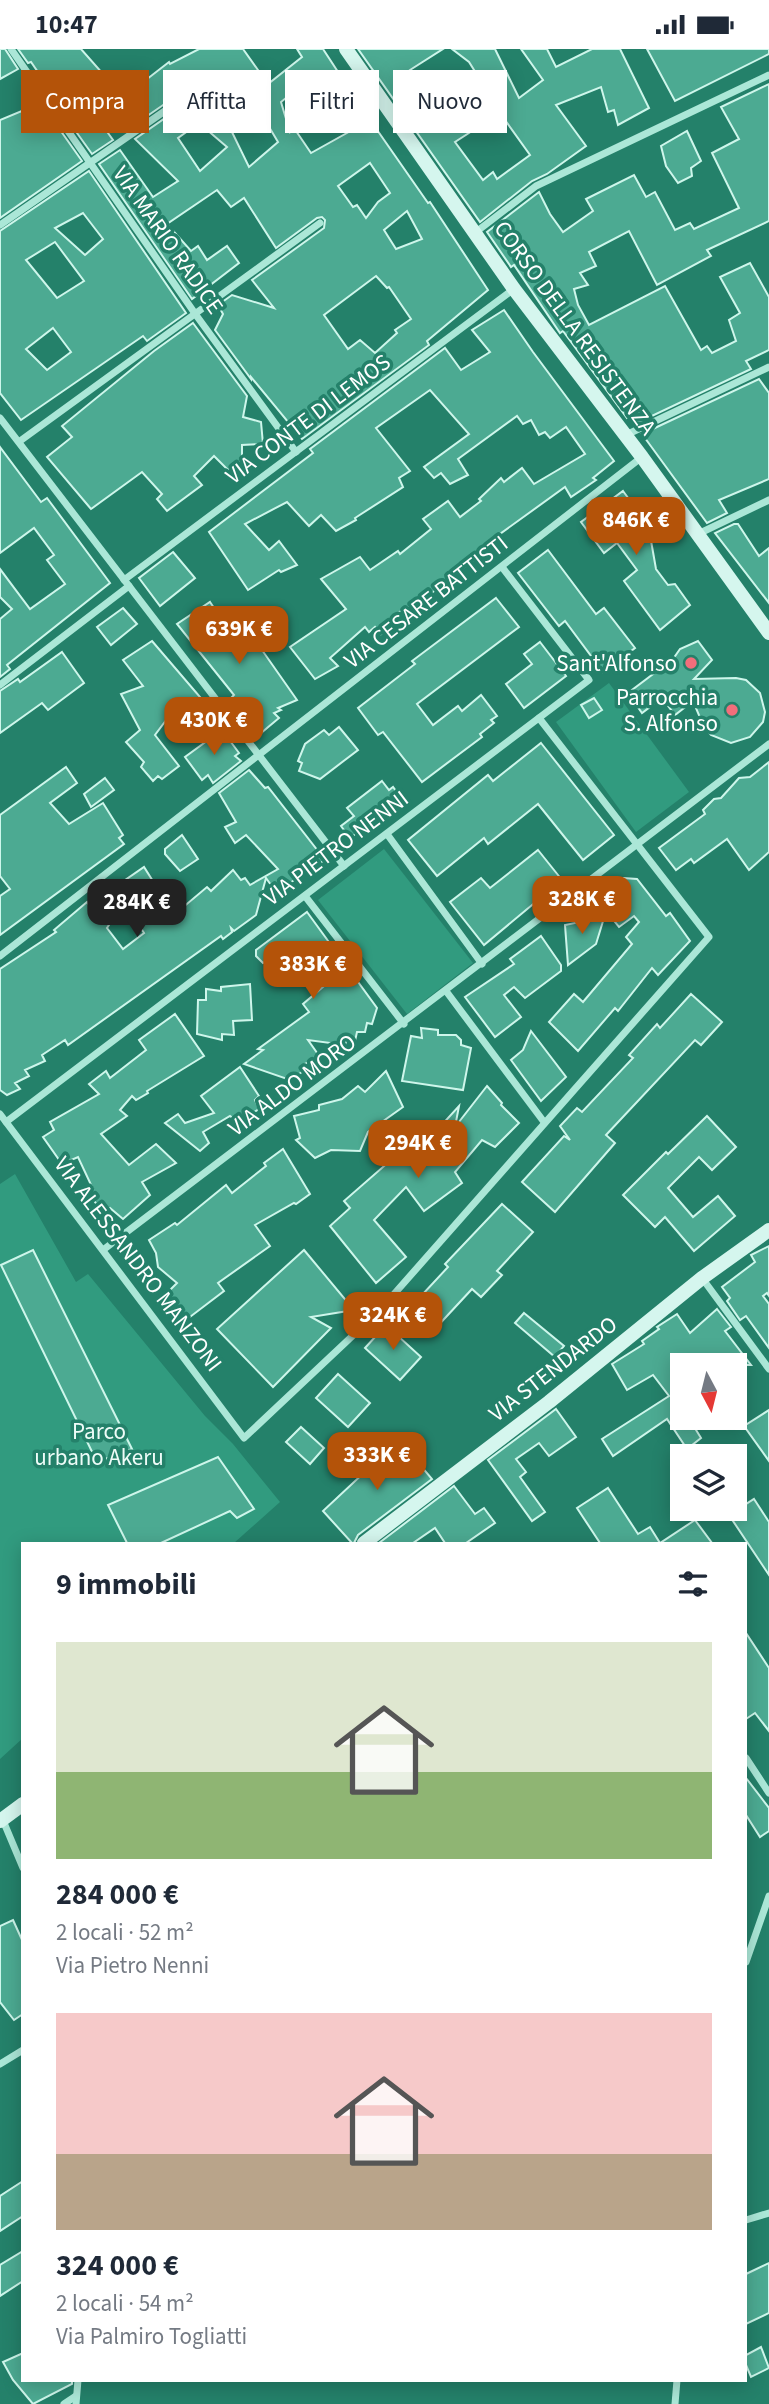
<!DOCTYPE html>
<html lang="it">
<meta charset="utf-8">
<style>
:root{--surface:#fff;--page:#f2f2f3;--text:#1f2937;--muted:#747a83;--accent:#b45309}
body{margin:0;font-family:"Source Sans 3",sans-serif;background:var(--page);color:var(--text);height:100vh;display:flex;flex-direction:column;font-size:26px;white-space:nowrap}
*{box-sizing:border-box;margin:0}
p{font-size:23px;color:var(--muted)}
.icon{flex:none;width:38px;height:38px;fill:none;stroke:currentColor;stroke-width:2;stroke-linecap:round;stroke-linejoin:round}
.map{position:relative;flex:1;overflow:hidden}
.panel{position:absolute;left:21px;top:1493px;width:726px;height:840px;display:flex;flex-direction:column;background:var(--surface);border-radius:0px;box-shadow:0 4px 18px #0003}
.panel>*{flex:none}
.banner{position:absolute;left:21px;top:21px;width:728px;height:63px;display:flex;gap:14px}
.needle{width:46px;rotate:173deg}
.tools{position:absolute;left:670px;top:1304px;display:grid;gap:14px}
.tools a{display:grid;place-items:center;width:77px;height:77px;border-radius:0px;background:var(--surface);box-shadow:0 4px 18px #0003;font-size:35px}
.price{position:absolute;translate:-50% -60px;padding:0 16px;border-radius:14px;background:var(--accent);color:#fff;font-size:23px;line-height:46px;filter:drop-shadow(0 2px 4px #0008)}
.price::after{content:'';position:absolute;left:50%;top:42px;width:21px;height:16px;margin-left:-10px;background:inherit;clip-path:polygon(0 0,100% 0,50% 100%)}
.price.current{background:#222;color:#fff}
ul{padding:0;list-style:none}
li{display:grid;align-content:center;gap:14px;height:371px;padding:0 35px}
li span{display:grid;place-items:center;height:217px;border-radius:0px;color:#555}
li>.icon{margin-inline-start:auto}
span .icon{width:126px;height:126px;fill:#fffc;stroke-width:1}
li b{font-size:30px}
h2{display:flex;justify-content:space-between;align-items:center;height:84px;padding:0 35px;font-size:30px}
.chip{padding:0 24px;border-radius:0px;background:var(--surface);box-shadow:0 4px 18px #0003;font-size:24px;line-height:63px}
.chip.current{background:var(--accent);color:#fff}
.status{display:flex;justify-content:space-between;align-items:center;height:49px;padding:0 35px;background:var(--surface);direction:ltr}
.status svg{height:19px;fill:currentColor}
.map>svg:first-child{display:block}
.green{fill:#319b7f}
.building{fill:#4caa92;stroke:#cef6eb;stroke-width:2;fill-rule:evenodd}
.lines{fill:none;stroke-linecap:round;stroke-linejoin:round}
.street{stroke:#abe7d7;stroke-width:7}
.secondary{stroke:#d5f6ee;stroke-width:14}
.poi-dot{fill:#f26e7b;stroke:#24816a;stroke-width:2.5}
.labels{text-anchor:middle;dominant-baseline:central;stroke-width:7;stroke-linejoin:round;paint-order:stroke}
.street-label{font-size:23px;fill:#fff;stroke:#24816a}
.poi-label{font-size:23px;fill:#fff;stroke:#24816a;text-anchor:end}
.park-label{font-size:23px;fill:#eefcf8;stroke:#24816a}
</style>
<div class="status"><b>10:47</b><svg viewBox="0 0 49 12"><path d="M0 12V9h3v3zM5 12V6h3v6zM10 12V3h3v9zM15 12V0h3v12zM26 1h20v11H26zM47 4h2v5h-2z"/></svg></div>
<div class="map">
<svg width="769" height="2355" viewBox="0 0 769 2355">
<rect width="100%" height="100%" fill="#24816a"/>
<!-- green -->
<g class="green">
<polygon points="609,634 689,743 636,783 556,673"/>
<polygon points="384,800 473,914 407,965 318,851"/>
<polygon points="15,1125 76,1233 88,1225 205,1367 233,1395 280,1453 234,1494 23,1494 23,1689 0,1710 0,1135"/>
</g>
<!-- building -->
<g class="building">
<polygon points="0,0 5,0 18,20 0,30"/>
<path d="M18 0H81L118 42 137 29 142 34 169 13 170 15 199 0H243L268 35 302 8 297 0H323L359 55 428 154 430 153 488 241 427 292 429 296 302 390 251 328V330L215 281 223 265 218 256 232 246 274 259 252 231 324 179 325 171 322 168 317 169 276 199 244 149 231 158 217 141 167 175 191 202 198 197 207 211 227 197 239 214 192 250 99 115 120 101 153 148 178 132 135 90 214 35 217 30 216 26 208 25 127 81 98 52 90 59 113 91 92 105 52 49 55 48 31 13 28 14ZM308 31 312 38 317 35 354 80 311 104 294 79 290 83 281 53ZM246 39 278 93 249 118 231 81H228L214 59ZM199 74 227 98 200 122 178 89ZM370 114 390 144 378 153 366 169 357 156 353 158 338 137ZM407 162 422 190 396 200 384 181ZM376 227 387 239 389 238 411 270 395 281 397 284 375 304 360 291 348 300 324 266Z"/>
<path d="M358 0H443L410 21 444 78 491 48 469 13 452 0H495L519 49 543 31 521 0H547L556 18 592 0H620L649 59 618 76 614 61 608 63 601 38 556 56 586 97 547 125 532 132 480 173ZM500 64 530 106 497 130 493 123 483 131 455 93Z"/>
<polygon points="647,0 769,0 769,5 675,52"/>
<polygon points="769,35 769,172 707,201 711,207 657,236 629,182 589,203 596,217 580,224 588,236 574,240 578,256 589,276 665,237 701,301 707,297 712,304 736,292 729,271 740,264 720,228 750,214 769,248 769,301 746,312 751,320 635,375 630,368 627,369 563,282 560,284 514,216 511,218 487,183 539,143 550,165 563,183 593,162 586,150 634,126 646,148 655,143 675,181 690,174 694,180 739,159 712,104 739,90 721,58"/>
<polygon points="41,54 82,112 0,169 0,71"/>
<polygon points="687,82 701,112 691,119 692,127 678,134 666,117 661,97"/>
<path d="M89 122 186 264 147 292 143 287 21 371 0 344V182ZM83 164 103 190 85 206 55 179ZM55 193 84 232 57 249 26 211ZM53 279 71 303 47 321 26 300Z"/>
<polygon points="504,261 533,303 614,412 593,429 596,431 571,448 565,438 486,495 489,499 448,531 449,533 393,567 397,571 381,585 375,578 369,583 365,578 330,609 338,617 315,630 290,598 346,560 321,530 360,508 370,521 398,502 400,505 431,480 423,470 448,452 460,468 481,452 479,450 501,429 504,433 522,419 534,435 585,405 566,378 550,389 545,383 539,386 531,371 523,375 517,367 458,410 468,426 450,435 441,424 434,429 424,418 469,385 430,341 376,379 410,422 399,429 403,438 355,469 356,471 336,482 321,466 309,477 287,453 245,475 269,501 279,492 297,516 281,523 279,521 248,541 209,483 313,404 310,400 445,299 461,321 490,303 472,281"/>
<polygon points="193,274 247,347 243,368 261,373 263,395 242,396 242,411 228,421 214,407 194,427 202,436 167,462 157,450 162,445 142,423 91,460 47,408 72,388 62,377 154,302"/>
<polygon points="759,330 769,344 769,430 719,451 727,464 707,474 642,385"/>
<polygon points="0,398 41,453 47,449 110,534 7,616 10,620 0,628 0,570 12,560 0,548 0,520 30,560 65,535 47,511 54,506 34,479 0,504"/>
<polygon points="623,442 654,484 650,486 656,520 668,536 675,535 690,556 660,581 624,532 637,521 617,494 604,504 581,473"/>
<polygon points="734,475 738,475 759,507 769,499 769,554 715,484"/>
<polygon points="548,501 596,565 604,559 635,599 603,623 565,572 559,577 518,524"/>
<polygon points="173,503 195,529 160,557 139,529"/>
<polygon points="496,549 519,578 417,655 433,676 458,657 462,662 481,646 497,667 491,671 494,674 480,685 482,688 422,733 383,683 378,686 358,659 415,615 412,612"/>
<polygon points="210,553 233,587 243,579 262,601 297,651 278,659 281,661 274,664 279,669 261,684 232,648 234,646 177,575"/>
<polygon points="123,559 137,575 111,596 97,578"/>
<polygon points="152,592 206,655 182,671 173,662 155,686 179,717 162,730 158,727 153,732 141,718 144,713 126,693 140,681 121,645 143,637 123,611"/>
<polygon points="698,592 712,611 694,630 736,629 746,631 760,644 765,663 763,673 750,688 731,694 711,686 704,678 693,652 675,666 662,649 642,664 628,644 673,610 680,600"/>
<polygon points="540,593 566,627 524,659 506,635 532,615 524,605"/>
<polygon points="62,603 84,634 48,661 42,654 0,684 0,642 18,630 20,633"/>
<polygon points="594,649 602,661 589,669 581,656"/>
<polygon points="339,678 358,701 320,730 299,722 302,714 298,712 305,695 324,681 329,686"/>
<polygon points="222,681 239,704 235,707 241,712 213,734 208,726 202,731 185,708"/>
<polygon points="541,694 614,786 583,811 538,755 488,795 484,789 437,827 408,791 488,726 493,732"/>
<polygon points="769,713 769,803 749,821 727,790 694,814 691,810 676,821 659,799 705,765 703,761 714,750 721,749 739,729 750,728"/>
<polygon points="66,718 77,734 50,754 69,775 103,754 123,786 119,789 124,795 0,886 0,847 10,840 0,827 0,766"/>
<path d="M249 721 265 739 268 738 325 811 276 843 266 829 256 866 234 882 231 879 232 883 223 890 221 887 68 996 65 991 42 1006 45 1012 25 1021 29 1027 15 1034 20 1040 7 1046 0 1041V920L56 883 54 881 87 853 89 856 144 818 173 864 181 860 207 838 211 842 233 821 241 831 245 829 250 836 278 820 246 786 235 794 225 778 236 773 219 744ZM124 853 144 884 123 900 107 879Z"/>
<polygon points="105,729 114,741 91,758 84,745"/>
<polygon points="382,732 389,741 393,738 404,753 365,782 363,779 350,789 341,777 354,767 347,759"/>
<polygon points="182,786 198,810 180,822 165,805 165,800"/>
<polygon points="538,801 562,831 484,896 450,853 481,829 490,839"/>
<polygon points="623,829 637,830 666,867 670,864 690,892 658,926 652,919 618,962 615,959 578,1002 549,973 574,945 583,953 632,895 626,888 639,873 634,867 619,878 596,850"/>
<polygon points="307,863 377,959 372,975 367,974 365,983 357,983 355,992 347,989 345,996 308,991 320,1008 305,1015 308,1019 290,1031 244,1015 263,1001 258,1000 309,963 303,955 330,932 301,908 286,920 278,910 270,914 267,912 263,914 256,907 256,901"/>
<polygon points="581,863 604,869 596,895 568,916 565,876 580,873"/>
<polygon points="541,887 561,916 561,922 525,949 514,938 504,946 521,968 495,988 465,948 514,915 510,910"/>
<polygon points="250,935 252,971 233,972 234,986 222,985 222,991 197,985 198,951 206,951 206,940 221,942 221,938"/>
<polygon points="691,945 722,973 701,996 695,991 606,1086 615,1094 555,1163 522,1133 564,1087 570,1091 560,1077 577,1059 582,1063 633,1009 629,1006 657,975 660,979"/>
<polygon points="175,965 204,1007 147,1042 148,1044 136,1051 132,1047 120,1061 127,1067 101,1085 129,1116 156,1095 176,1114 142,1133 150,1146 123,1170 110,1159 103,1163 87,1143 93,1140 78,1108 62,1115 43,1088 54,1081 50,1073 99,1045 89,1035 106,1022 110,1029 146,1001 139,991"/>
<polygon points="421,979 438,981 438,986 456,986 461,991 461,996 471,999 463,1041 402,1032 411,987 422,989"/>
<polygon points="531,982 566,1028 541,1052 511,1011 523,1001"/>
<polygon points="240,1018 259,1047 255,1051 259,1060 238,1073 230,1067 203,1083 209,1094 200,1102 165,1074 178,1065 185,1074 214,1064 201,1047"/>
<polygon points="386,1022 403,1058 368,1083 360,1102 331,1101 315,1109 296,1091 300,1089 294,1067 319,1061 319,1056 342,1050 358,1037 365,1043"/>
<polygon points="487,1037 502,1054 501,1056 519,1074 495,1098 482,1091 455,1123 462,1134 424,1162 406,1138 374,1171 406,1208 376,1234 330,1177 350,1159 344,1152 399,1104 425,1085 429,1090 459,1057 455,1078"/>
<polygon points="707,1067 736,1098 712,1121 699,1108 668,1139 693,1168 718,1147 735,1167 694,1202 665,1168 655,1178 623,1146 666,1103 668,1105"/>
<polygon points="283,1100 310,1145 296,1155 294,1154 255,1176 270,1197 218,1234 224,1242 186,1271 179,1263 177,1265 166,1254 169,1252 165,1246 177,1234 158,1218 156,1204 149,1191 175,1174 177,1176 226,1136 232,1144 266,1117 264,1114"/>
<polygon points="502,1155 533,1183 497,1222 502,1226 481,1248 472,1240 433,1282 409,1260 448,1218 445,1215"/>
<polygon points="769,1197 769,1247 767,1244 763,1247 769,1255 769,1299 746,1267 740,1271 727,1252 730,1249 722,1238 755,1213 751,1206"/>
<polygon points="33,1201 132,1400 97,1413 1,1216"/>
<polygon points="304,1201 354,1261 311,1268 331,1279 273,1338 217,1280"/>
<polygon points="717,1260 731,1278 725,1282 751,1316 682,1316 682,1368 688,1368 701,1389 687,1400 667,1370 613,1407 602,1390 669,1347 653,1326 627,1341 612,1315 644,1295 642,1292 659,1280 657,1278 677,1265 690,1284"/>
<polygon points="524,1264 564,1297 555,1308 515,1274"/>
<polygon points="386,1276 421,1308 400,1331 365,1299"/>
<polygon points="338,1325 370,1354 348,1378 316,1349"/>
<polygon points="556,1360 576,1388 549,1407 539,1394 516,1410 526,1423 520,1428 545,1463 532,1472 488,1411"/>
<polygon points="769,1361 769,1412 744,1377"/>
<polygon points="301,1378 324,1399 310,1415 286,1393"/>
<polygon points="399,1391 432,1430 358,1486 354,1494 352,1494 323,1462"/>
<polygon points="218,1408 254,1460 237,1469 230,1462 161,1494 127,1494 108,1456"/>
<polygon points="454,1437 475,1465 484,1459 495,1474 466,1494 445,1494 435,1479 413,1494 379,1494"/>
<polygon points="608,1439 638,1485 650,1478 660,1494 695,1471 712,1494 600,1494 577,1459"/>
<polygon points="754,1450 769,1473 769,1526 729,1466"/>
<polygon points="746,1584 769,1619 769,1682 755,1664 746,1670"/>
<polygon points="746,1729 769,1759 769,1782 760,1788 746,1766"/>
<polygon points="13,1871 23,1893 23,1965 14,1971 0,1953 0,1877"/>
<polygon points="23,2132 23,2167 0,2182 0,2147"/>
<polygon points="23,2202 23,2232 0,2247 0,2216"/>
<polygon points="769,2214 769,2264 746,2275 746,2225"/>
<polygon points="761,2298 769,2319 751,2328 746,2316 746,2306"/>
<polygon points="23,2304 23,2331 72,2331 72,2335 33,2355 13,2331 3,2313"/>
</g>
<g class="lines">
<!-- street -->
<g class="street">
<polyline points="11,0 196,266 296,403"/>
<polyline points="0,176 211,30"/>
<polyline points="476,183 536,137 769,26"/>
<polyline points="0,369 344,817"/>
<polyline points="626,386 769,318"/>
<polyline points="20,392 320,174"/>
<polyline points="698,485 769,451"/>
<polyline points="124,531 514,240"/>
<polyline points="0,636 129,537"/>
<polyline points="387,785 482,915"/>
<polyline points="305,847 404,975"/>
<polyline points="0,907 642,408"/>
<polyline points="446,942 544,1073"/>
<polyline points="0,1065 244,1389 380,1261 709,888 539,669"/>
<polyline points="6,1073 589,631 502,518"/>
<polyline points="103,1201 769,695"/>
<polyline points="702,1229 769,1320"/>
<polyline points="746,1709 769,1744"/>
<polyline points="2,1769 23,1819"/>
<polyline points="746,1913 769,1847"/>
<polyline points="0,2015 23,2001"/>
<polyline points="746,2171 769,2164"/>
<polyline points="64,2355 76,2347"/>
<polyline points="76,2355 78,2331"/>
<polyline points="675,2355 677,2331"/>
</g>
<!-- secondary -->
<g class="secondary">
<polyline points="346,0 514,240 642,408 769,584"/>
<polyline points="364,1494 549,1353 702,1229 769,1181"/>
<polyline points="0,1772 23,1755"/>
</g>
</g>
<!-- markers -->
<g class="poi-dot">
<circle cx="691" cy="614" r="7"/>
<circle cx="732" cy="661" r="7"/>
</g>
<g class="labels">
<!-- street labels -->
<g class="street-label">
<text transform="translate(168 191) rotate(55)">VIA MARIO RADICE</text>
<text transform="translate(575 279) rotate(54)">CORSO DELLA RESISTENZA</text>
<text transform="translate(308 370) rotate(-37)">VIA CONTE DI LEMOS</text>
<text transform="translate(426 553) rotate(-38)">VIA CESARE BATTISTI</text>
<text transform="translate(336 799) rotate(-37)">VIA PIETRO NENNI</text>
<text transform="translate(292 1036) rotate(-37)">VIA ALDO MORO</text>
<text transform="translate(138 1215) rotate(53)">VIA ALESSANDRO MANZONI</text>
<text transform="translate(553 1320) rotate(-38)">VIA STENDARDO</text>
</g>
<!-- poi labels -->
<g class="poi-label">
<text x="677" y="614">Sant'Alfonso</text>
<text x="718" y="648">Parrocchia<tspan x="718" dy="26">S. Alfonso</tspan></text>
</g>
<!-- park labels -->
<g class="park-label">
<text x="99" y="1382">Parco<tspan x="99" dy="26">urbano Akeru</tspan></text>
</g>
</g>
</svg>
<div class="tools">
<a><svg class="needle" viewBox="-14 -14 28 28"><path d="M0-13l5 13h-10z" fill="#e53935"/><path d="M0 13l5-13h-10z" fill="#747a83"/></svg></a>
<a><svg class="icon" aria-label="layers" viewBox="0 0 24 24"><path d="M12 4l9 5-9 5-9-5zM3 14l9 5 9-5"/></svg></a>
</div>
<b class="price" style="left:636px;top:508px">846K €</b>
<b class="price" style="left:239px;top:617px">639K €</b>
<b class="price" style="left:214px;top:708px">430K €</b>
<b class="price" style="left:582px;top:887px">328K €</b>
<b class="price current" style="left:137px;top:890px">284K €</b>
<b class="price" style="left:313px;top:952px">383K €</b>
<b class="price" style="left:418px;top:1131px">294K €</b>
<b class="price" style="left:393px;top:1303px">324K €</b>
<b class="price" style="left:377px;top:1443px">333K €</b>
<div class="banner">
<a class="chip current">Compra</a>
<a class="chip">Affitta</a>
<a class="chip">Filtri</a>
<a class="chip">Nuovo</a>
</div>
<section class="panel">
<h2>9 immobili<svg class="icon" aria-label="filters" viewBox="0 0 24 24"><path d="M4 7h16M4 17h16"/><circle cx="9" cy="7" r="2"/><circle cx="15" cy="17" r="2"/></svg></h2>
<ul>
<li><span style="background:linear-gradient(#dfe7d0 60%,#8fb573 0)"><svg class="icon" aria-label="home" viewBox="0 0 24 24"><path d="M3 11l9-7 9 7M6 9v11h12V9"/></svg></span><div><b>284 000 €</b><p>2 locali · 52 m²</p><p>Via Pietro Nenni</p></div></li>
<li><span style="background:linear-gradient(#f6c9c9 65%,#b9a48a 0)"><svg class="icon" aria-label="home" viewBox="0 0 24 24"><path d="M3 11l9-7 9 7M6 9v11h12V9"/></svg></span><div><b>324 000 €</b><p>2 locali · 54 m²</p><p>Via Palmiro Togliatti</p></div></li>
</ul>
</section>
</div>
